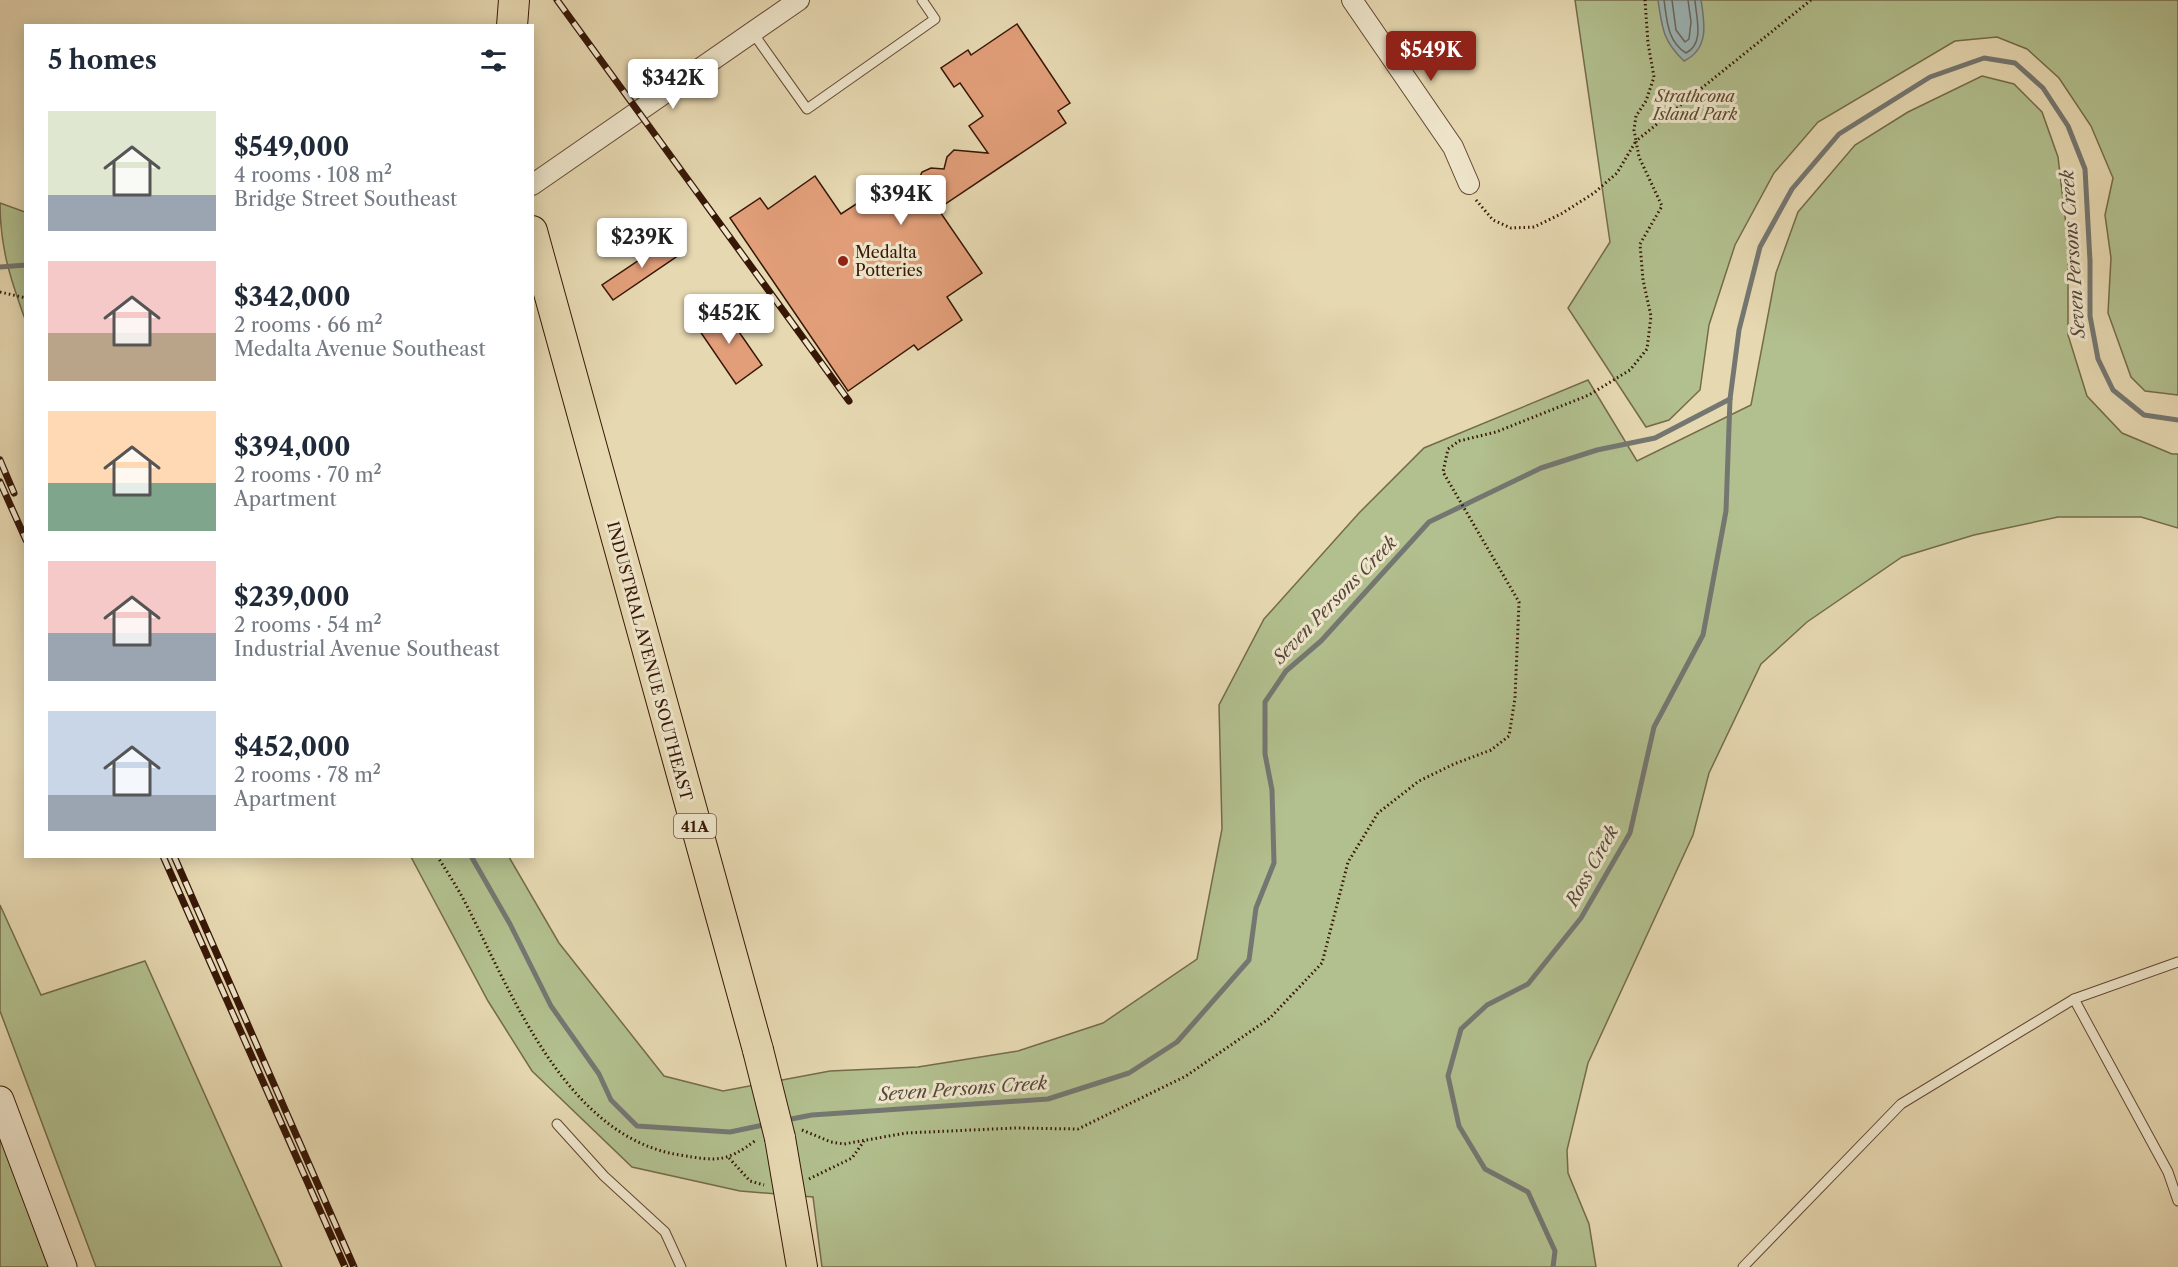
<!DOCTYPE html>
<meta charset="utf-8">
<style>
:root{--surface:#fff;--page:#f6f6f7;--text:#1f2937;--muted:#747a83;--accent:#8f2418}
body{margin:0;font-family:"Libre Caslon Text",serif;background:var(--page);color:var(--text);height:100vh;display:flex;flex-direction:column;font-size:22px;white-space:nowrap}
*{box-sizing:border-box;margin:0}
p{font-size:20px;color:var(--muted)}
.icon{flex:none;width:33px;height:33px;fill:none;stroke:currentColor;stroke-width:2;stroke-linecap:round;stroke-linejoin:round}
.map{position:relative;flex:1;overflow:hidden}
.panel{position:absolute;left:24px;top:24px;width:510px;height:834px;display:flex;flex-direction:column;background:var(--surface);border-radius:0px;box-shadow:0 3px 15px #0003}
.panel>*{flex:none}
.price{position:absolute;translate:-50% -51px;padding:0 14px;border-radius:6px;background:#fff;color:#222;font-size:20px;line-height:39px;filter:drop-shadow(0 2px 3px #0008)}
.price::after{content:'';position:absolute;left:50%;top:36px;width:18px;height:14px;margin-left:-9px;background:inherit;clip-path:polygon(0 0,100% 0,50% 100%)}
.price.selected{background:var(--accent);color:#fff}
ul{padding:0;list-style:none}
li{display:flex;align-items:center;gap:18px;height:150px;padding:0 24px}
li span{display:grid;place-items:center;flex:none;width:168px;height:120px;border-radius:0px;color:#555}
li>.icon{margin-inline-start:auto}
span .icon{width:72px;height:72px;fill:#fffc;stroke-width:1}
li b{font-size:26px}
h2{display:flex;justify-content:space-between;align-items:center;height:72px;padding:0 24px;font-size:26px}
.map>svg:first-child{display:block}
.green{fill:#b2bf8e;stroke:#746b4a;stroke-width:1.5}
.water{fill:#9cb7b8;stroke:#747771;stroke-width:1.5}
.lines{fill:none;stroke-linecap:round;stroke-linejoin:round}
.shore{stroke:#6a675f;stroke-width:1.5}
.stream{stroke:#747771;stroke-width:5}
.building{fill:#e19e79;stroke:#371706;stroke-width:1.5}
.lane-casing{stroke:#634731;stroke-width:11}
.street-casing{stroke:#634731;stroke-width:22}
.secondary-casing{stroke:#371706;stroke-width:29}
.primary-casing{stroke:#371706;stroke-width:32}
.path{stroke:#371706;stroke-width:3;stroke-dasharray:1.5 3;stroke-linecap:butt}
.lane{stroke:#efe6cc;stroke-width:9}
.street{stroke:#efe6cc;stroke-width:20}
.secondary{stroke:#efe6cc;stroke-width:27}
.primary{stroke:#e6d8b1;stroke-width:30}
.rail-casing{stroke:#371706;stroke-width:7}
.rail{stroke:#efe6cc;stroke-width:4.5;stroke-dasharray:14;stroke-linecap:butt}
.primary-bridge-casing{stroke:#371706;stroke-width:32;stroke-linecap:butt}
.primary-bridge{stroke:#e6d8b1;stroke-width:30}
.poi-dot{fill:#8f2418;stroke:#efe6cc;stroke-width:2}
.labels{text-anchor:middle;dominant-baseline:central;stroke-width:6;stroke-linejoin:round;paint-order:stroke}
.shield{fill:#efe6cc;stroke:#6e5541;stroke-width:1.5}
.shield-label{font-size:15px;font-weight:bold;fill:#371706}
.park-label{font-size:16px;font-style:italic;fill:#5c492f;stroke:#efe6cc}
.poi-label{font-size:16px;fill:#371706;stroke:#efe6cc;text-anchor:start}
.street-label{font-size:16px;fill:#371706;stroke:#efe6cc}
.water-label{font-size:18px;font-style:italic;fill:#55473b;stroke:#efe6cc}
</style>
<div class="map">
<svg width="2178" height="1267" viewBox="0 0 2178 1267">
<rect width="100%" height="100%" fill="#e6d8b1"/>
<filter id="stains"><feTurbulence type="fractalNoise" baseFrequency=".00333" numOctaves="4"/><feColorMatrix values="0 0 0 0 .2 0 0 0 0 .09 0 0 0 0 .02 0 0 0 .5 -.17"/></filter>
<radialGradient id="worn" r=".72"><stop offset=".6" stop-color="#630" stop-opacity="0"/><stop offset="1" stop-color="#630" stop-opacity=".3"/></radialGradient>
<!-- green -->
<g class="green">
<polygon points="1575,0 2178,0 2178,395 2145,391 2131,377 2108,313 2111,258 2105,215 2113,178 2091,126 2059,78 2027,49 1997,37 1955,41 1818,122 1774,173 1735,245 1709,325 1700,390 1669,420 1646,427 1568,308 1610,242"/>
<polygon points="1982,76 2014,84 2042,112 2058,157 2068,242 2068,335 2087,396 2122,433 2172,454 2178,454 2178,528 2141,517 2058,517 1974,535 1902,557 1807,622 1761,664 1709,773 1693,835 1588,1063 1567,1150 1568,1173 1589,1224 1596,1267 822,1267 813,1197 740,1191 632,1167 532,1071 488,1001 411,857 509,857 559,943 664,1076 723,1091 830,1071 918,1067 1018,1051 1103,1023 1197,959 1222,829 1219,705 1264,619 1359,513 1424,448 1588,380 1637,461 1751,405 1776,273 1798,212 1855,145 1908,112"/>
<path d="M0 203 25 212V319C10 278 0 247 0 203Z"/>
<polygon points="0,905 41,995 145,961 282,1267 96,1267 0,1011"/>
<polygon points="0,1136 49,1267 0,1267"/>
</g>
<!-- water -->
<path class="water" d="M1658 0H1701C1705 24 1709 49 1684 61 1663 41 1662 28 1658 0Z"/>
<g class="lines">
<!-- shore -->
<g class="shore">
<path d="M1664 0C1667 20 1667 41 1686 53 1705 43 1696 18 1695 0"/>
<polyline points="1672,0 1676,30 1685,42 1689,39 1691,22 1688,0"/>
</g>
<!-- stream -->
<g class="stream">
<polyline points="0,267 26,265"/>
<polyline points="471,856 510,924 551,1006 599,1074 611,1100 637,1126 730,1132 768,1124"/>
<polyline points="786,1120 812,1115 1048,1099 1129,1073 1177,1042 1249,960 1256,908 1274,863 1272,790 1265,754 1265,702 1286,671 1321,641 1429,522 1541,468 1597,450 1655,438 1730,399"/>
<polyline points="1553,1267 1555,1251 1528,1192 1485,1169 1459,1126 1448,1076 1461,1029 1487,1005 1528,984 1581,918 1630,833 1654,727 1703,635 1726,511 1730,399 1739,330 1760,247 1792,189 1839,134 1930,77 1984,58 2015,63 2043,88 2068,126 2085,169 2090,261 2090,316 2098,359 2113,390 2144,415 2178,420"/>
</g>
</g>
<!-- building -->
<g class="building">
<polygon points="1017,24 1070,103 1058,111 1066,123 938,209 982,273 947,297 962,320 918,350 914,345 848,391 730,218 760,198 768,209 815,176 841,214 873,193 878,200 896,188 913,192 922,172 931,168 944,169 947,157 954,150 988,153 969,126 983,116 960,83 954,87 941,68 968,50 971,55"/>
<polygon points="672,238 682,253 613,300 602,285"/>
<polygon points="721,306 762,365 736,384 695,324"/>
</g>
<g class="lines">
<defs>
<g id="lane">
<polyline points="753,33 807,109 935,19 922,0"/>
<polyline points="2074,999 2168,1172 2178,1201"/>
<polyline points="557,1124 604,1176 665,1232 681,1267"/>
<polyline points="1743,1267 1901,1104 2074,999 2178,962"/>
</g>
<g id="street">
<polyline points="1352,0 1453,147 1469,184"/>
<polyline points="532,185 799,0"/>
</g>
<polyline id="secondary" points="0,1100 63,1267"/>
<g id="primary">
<polyline points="512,26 514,0"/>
<polyline points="532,231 758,1050"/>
<polyline points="780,1138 802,1267"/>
</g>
</defs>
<!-- lane casing -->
<use href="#lane" class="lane-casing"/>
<!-- street casing -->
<use href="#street" class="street-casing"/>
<!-- secondary casing -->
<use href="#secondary" class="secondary-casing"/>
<!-- primary casing -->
<use href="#primary" class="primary-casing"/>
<!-- path -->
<g class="path">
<polyline points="1476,200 1493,220 1511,228 1534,227 1561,214 1594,193 1617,173 1636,141 1634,130 1636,116 1646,101 1654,77 1648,43 1645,0"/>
<polyline points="0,292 26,298"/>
<path d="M437 856C448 873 459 890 468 908 513 997 568 1138 680 1155 716 1161 726 1163 756 1140"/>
<polyline points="802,1130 831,1142 844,1144 906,1133 1016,1128 1078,1129 1186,1076 1270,1018 1322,963 1348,862 1378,813 1419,781 1454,764 1491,750 1509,736 1515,698 1519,602 1443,472 1448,449 1459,441 1496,432 1589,395 1630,370 1647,349 1651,316 1643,280 1640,244 1662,206 1639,157 1636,141 1811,0"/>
<polyline points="729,1158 750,1181 764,1185"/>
<polyline points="809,1179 852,1158 864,1141"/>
</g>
<!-- lane -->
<use href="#lane" class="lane"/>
<!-- street -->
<use href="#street" class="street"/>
<!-- secondary -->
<use href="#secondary" class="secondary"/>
<!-- primary -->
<use href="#primary" class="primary"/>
<defs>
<g id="rail">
<polyline points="557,0 849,401"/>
<polyline points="0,460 14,493"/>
<polyline points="0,482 26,540"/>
<polyline points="163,856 345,1267"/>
<polyline points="174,856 354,1267"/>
</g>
</defs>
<!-- rail casing -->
<use href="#rail" class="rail-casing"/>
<!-- rail -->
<use href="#rail" class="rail"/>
<defs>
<polyline id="primary-bridge" points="758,1050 780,1138"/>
</defs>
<!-- primary-bridge casing -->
<use href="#primary-bridge" class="primary-bridge-casing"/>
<!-- primary-bridge -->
<use href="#primary-bridge" class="primary-bridge"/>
</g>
<!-- markers -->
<circle class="poi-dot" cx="843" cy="261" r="6"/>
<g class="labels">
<!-- shield labels -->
<rect class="shield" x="674" y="814" width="42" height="24" rx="4.5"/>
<g class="shield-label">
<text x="695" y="826">41A</text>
</g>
<!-- park labels -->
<g class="park-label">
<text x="1695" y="96">Strathcona<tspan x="1695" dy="18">Island Park</tspan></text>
</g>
<!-- poi labels -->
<g class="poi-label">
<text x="855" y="252">Medalta<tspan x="855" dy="18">Potteries</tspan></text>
</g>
<!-- street labels -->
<g class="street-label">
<text transform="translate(650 661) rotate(75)">INDUSTRIAL AVENUE SOUTHEAST</text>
</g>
<!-- water labels -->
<g class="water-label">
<text transform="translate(2073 254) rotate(-94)">Seven Persons Creek</text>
<text transform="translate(1335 600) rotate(-46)">Seven Persons Creek</text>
<text transform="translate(1592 866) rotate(-61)">Ross Creek</text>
<text transform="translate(963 1089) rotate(-4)">Seven Persons Creek</text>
</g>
</g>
<rect width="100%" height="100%" filter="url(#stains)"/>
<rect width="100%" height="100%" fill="url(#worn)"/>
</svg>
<b class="price selected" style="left:1431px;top:82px">$549K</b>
<b class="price" style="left:673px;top:110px">$342K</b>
<b class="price" style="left:901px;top:226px">$394K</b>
<b class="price" style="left:642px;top:269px">$239K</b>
<b class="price" style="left:729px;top:345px">$452K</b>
<section class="panel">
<h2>5 homes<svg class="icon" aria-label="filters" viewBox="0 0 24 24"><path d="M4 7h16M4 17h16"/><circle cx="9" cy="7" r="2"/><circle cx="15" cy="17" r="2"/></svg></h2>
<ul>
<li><span style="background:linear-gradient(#dfe7d0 70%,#9aa5b1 0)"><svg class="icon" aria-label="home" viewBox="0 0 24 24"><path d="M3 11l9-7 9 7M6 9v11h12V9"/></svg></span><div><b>$549,000</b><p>4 rooms · 108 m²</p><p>Bridge Street Southeast</p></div></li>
<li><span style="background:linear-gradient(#f6c9c9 60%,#b9a48a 0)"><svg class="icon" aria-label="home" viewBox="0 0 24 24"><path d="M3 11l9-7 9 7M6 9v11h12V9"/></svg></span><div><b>$342,000</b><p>2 rooms · 66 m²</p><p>Medalta Avenue Southeast</p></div></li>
<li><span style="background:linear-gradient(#ffd9b3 60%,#7fa58c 0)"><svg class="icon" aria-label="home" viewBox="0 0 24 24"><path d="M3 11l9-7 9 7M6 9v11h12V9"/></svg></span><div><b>$394,000</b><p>2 rooms · 70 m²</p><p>Apartment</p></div></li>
<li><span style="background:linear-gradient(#f6c9c9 60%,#9aa5b1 0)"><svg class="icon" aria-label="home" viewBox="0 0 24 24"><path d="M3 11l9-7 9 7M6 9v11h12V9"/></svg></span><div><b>$239,000</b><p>2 rooms · 54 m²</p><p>Industrial Avenue Southeast</p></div></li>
<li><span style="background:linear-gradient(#c9d6e8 70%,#9aa5b1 0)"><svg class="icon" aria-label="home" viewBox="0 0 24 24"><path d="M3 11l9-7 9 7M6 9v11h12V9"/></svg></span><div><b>$452,000</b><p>2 rooms · 78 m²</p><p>Apartment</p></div></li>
</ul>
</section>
</div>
